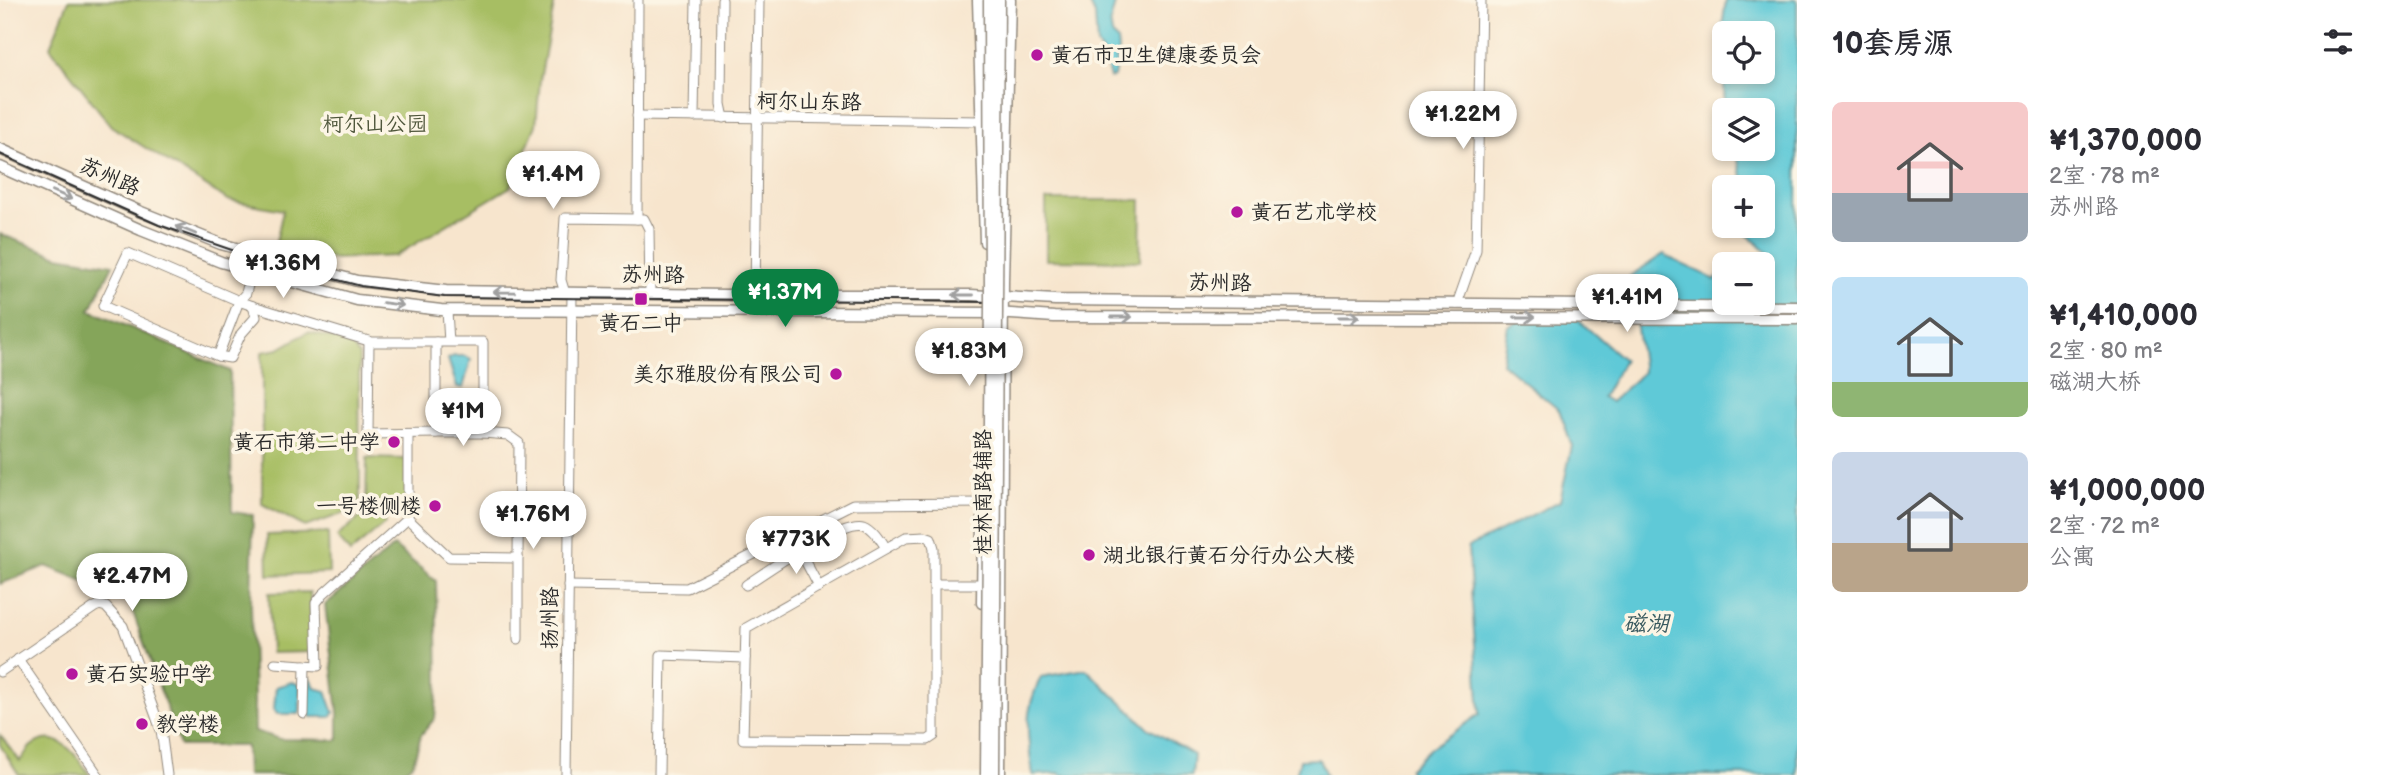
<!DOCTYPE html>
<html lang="zh">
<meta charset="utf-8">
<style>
:root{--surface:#fff;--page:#f2f2f3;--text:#2b2b33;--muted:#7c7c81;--accent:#0b8043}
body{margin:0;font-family:"Balsamiq Sans","LXGW WenKai TC",sans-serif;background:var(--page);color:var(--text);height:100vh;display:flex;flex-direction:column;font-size:26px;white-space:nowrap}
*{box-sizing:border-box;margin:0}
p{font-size:23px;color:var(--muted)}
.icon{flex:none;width:38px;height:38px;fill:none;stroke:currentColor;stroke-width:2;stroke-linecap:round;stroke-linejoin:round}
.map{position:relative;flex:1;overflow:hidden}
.side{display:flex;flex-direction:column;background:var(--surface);width:595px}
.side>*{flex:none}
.buttons{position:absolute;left:1712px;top:21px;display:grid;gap:14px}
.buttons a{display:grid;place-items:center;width:63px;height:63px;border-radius:10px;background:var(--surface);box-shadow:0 4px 10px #0003;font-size:35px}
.price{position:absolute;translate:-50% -60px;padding:0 16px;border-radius:24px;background:#fff;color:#222;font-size:23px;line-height:46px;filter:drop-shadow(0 2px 4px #0008)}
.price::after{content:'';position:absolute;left:50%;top:42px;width:21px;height:16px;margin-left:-10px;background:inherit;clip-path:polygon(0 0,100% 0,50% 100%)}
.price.on{background:var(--accent);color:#fff}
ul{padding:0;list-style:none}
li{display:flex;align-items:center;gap:21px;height:175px;padding:0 35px}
li span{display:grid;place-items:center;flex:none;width:196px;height:140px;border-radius:10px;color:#555}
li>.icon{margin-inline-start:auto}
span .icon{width:84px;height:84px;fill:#fffc;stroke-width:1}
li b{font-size:30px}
h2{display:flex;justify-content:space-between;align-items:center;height:84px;padding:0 35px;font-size:30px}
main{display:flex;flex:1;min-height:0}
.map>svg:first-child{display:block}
.green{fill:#a7be64;stroke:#697448;stroke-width:2}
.forest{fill:#85a55a;stroke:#586842;stroke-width:2}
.water{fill:#5ec9d7;stroke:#447a81;stroke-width:2;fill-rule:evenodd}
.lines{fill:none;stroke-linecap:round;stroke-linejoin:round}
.minor-casing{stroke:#91887c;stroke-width:11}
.major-casing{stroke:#91887c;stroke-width:13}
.minor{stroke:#fff;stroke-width:9}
.major{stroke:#fff;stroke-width:10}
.tram{stroke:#2b2b2b;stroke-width:2}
.major-bridge-casing{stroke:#91887c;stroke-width:13;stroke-linecap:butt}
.major-bridge{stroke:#fff;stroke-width:10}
.oneway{stroke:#a0a0a0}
.poi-dot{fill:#b5179e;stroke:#fcf5e5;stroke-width:2.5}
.labels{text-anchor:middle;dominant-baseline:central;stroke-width:7;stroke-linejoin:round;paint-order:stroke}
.poi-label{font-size:21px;fill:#2b2b2b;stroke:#fcf5e5;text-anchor:start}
.street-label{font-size:21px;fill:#2b2b2b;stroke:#fcf5e5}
.park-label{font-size:21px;fill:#50573c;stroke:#fcf5e5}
.water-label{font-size:23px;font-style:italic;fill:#3a5a5f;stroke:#fcf5e5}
</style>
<main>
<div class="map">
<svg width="1797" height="775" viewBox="0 0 1797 775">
<rect width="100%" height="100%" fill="#fcf5e5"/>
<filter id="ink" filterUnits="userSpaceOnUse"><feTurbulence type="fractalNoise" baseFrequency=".0143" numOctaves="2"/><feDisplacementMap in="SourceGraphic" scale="14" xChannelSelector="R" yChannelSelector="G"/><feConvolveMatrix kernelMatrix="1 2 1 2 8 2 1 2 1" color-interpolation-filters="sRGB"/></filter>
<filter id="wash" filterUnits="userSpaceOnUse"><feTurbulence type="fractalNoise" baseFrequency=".00686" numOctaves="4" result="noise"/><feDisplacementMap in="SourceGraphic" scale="28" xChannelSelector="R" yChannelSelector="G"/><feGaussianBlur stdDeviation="1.57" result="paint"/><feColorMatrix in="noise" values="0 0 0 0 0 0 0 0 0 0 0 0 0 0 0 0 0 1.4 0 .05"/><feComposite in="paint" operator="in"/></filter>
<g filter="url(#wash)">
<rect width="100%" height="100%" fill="#f7e5cd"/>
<!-- green -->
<g class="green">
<polygon points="69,0 555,0 540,80 536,125 510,187 395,256 333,259 276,242 283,210 228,200 111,126 50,47"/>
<polygon points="1046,200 1141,200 1140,261 1046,260"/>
<polygon points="308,332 348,342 359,355 360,500 348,512 305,527 262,504 262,352 279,349"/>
<polygon points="449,401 470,401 469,426 448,425"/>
<polygon points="367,458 406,459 406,501 366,501"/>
<polygon points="372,507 386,523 350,553 337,537"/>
<polygon points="328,533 329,573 268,575 267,535"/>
<polygon points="310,592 312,652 271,653 269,593"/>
<path d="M0 735 20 761C23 757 27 751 30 747 57 725 77 756 90 775H19L0 745Z"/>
</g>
<!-- forest -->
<polygon class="forest" points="0,234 58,256 113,265 90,310 230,371 232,512 253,515 251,605 255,731 280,739 338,740 338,712 325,605 394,546 436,581 438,683 435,718 421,735 413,764 397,775 247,775 246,746 180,746 128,598 46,566 0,584"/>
<!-- water -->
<g class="water">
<polygon points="1088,0 1116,0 1110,22 1112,34 1117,41 1118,50 1114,77 1110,78 1104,56 1097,45 1095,15"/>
<path d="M1726 0H1797V775H1411L1409 769 1429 749 1480 714 1468 547 1560 501 1572 446 1559 410 1502 363 1508 326 1532 315 1577 319 1624 360 1603 397 1611 402 1643 372 1630 276 1664 254C1682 266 1698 270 1715 280L1721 273 1724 274V303H1762V272L1773 257 1742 230V226H1762V187H1745L1735 149H1762V110H1725L1722 28ZM1724 33H1762V72H1724Z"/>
<polygon points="454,356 465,356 471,359 463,388 457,387 448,359"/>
<path d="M1086 669 1148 728 1194 755 1192 775H1062L1059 773 1033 775C1027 737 1023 712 1041 677Z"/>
<polygon points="309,679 312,680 315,688 326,691 334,713 331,717 311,717 308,711"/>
<polygon points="292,682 300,685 300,711 299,714 277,714 274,709 276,687"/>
<polygon points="1319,759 1326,775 1296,775 1300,760"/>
</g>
</g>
<g filter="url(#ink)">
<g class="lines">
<defs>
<g id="minor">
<polyline points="638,0 637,219 644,219 649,229 650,294"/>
<polyline points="722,0 721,104 724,118"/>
<polyline points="637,116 981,121"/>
<polyline points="694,117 696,0"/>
<polyline points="252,270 246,293 239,301 218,356 103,306 128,253 239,301 253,306 372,342 436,342"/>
<polyline points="565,293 561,280 565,218 637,219"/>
<polyline points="755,295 759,0"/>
<polyline points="1457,304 1476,250 1481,0"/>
<polyline points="447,311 449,342 436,342 436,433 483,433 483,342 449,342"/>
<polyline points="369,341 368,434 436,433"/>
<polyline points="218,356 230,358 241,334 256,317 253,306"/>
<polyline points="408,518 449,557 518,558 519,443 508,435 483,433"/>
<polygon points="925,536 931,538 934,548 934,736 928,740 743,739 746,628 906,537"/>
<polyline points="800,551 819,587"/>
<polyline points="934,584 982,584"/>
<path d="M746 585C767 571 842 518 864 524 874 528 881 540 886 548"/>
<polyline points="568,586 687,588 853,504 983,503"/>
<polyline points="518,639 518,558"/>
<polyline points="18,659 98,775"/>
<polyline points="275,663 318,666 316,603 323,594 408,518 408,434"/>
<polyline points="0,672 95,607 100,605 106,607 123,626 161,730 167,775"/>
<polyline points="304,714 305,665"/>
<polyline points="566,775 572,293"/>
<polyline points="659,775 661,655 745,658"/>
</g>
<g id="major">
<polyline points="978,0 985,242"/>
<polyline points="0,149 141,212 221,244 357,281 446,291 725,295 971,295 1055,300 1797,307"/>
<polyline points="0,167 141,230 221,262 357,300 441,310 996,313 1054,317 1797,319"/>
<polyline points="982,603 984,437"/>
<polyline points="1000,775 1003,281 1010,0"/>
</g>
</defs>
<!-- minor casing -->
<use href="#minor" class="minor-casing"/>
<!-- major casing -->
<use href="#major" class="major-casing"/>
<!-- minor -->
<use href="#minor" class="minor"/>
<!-- major -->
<use href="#major" class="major"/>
<!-- tram -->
<polyline class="tram" points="0,154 159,225 261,260 361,286 444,297 990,302 994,307 996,321 993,775"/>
<defs>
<g id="major-bridge">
<polyline points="986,775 990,302 989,0"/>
<polyline points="994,775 999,0"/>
</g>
</defs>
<!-- major-bridge casing -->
<use href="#major-bridge" class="major-bridge-casing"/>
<!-- major-bridge -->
<use href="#major-bridge" class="major-bridge"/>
</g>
<!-- one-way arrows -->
<defs><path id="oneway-shaft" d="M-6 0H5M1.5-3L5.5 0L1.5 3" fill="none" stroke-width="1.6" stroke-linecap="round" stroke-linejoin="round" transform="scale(1.75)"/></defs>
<g class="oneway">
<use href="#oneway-shaft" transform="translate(62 195) rotate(24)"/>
<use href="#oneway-shaft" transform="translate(186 230) rotate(-158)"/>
<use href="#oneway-shaft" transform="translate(504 292) rotate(-179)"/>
<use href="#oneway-shaft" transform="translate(963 295) rotate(-180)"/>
<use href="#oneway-shaft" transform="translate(393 304) rotate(7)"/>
<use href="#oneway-shaft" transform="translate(1122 317)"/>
<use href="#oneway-shaft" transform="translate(1349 317)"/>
<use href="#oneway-shaft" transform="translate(1525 317)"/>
</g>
</g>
<!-- markers -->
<g class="poi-dot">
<circle cx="1037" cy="55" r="7"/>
<circle cx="1237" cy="212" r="7"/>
<rect x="634" y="292" width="14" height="14" rx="3.5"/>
<circle cx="836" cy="374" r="7"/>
<circle cx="394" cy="442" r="7"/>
<circle cx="435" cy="506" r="7"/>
<circle cx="1089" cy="555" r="7"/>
<circle cx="72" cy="674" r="7"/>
<circle cx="142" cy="724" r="7"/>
</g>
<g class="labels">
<!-- poi labels -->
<g class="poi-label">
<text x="1051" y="55">黄石市卫生健康委员会</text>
<text x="1251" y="212">黄石艺术学校</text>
<text x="641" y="323" text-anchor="middle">黄石二中</text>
<text x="822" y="374" text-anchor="end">美尔雅股份有限公司</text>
<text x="380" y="442" text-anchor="end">黄石市第二中学</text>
<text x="421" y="506" text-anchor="end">一号楼侧楼</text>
<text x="1103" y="555">湖北银行黄石分行办公大楼</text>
<text x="86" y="674">黄石实验中学</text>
<text x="156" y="724">教学楼</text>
</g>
<!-- street labels -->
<g class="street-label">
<text transform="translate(809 102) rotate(1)">柯尔山东路</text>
<text transform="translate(110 177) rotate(24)">苏州路</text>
<text transform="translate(653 275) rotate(1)">苏州路</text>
<text transform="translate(1220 283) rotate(1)">苏州路</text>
<text transform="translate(983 492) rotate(-90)">桂林南路辅路</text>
<text transform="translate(550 618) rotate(-90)">扬州路</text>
</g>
<!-- park labels -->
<g class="park-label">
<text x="375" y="124">柯尔山公园</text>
</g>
<!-- water labels -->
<g class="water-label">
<text x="1646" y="624">磁湖</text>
</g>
</g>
</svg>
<div class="buttons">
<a><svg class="icon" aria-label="locate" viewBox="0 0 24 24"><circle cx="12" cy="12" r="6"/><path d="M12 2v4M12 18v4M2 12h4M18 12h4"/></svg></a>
<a><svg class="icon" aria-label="layers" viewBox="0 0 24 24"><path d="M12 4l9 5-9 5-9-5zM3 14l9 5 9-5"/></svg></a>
<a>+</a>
<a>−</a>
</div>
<b class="price" style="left:1463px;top:151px">¥1.22M</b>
<b class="price" style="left:553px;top:211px">¥1.4M</b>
<b class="price" style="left:283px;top:300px">¥1.36M</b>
<b class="price on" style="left:785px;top:329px">¥1.37M</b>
<b class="price" style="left:1627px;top:334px">¥1.41M</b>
<b class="price" style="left:969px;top:388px">¥1.83M</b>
<b class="price" style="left:463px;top:448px">¥1M</b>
<b class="price" style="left:533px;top:551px">¥1.76M</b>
<b class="price" style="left:796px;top:576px">¥773K</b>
<b class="price" style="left:132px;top:613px">¥2.47M</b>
</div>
<section class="side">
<h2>10套房源<svg class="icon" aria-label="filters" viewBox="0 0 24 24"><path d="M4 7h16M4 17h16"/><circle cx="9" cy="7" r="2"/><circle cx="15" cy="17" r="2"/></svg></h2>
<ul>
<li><span style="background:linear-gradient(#f6c9c9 65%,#9aa5b1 0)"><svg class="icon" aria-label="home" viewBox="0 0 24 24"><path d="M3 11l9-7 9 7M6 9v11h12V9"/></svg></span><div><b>¥1,370,000</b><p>2室 · 78 m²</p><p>苏州路</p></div></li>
<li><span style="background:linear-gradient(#bfe0f5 75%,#8fb573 0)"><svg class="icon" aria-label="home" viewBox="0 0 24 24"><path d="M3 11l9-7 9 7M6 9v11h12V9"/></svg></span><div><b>¥1,410,000</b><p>2室 · 80 m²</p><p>磁湖大桥</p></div></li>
<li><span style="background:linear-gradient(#c9d6e8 65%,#b9a48a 0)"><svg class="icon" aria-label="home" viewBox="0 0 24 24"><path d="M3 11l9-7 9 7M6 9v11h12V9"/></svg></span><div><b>¥1,000,000</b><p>2室 · 72 m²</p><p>公寓</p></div></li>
</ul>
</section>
</main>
